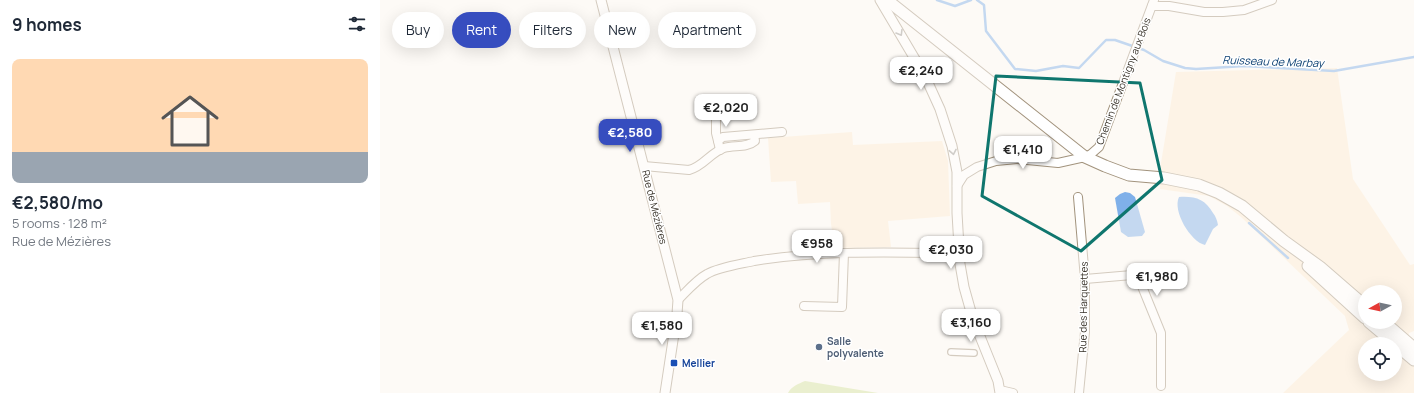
<!DOCTYPE html>
<meta charset="utf-8">
<style>
:root{--surface:#fff;--page:#f2f2f3;--text:#1f2937;--muted:#747a83;--accent:#364dbf}
body{margin:0;font-family:Manrope,sans-serif;background:var(--page);color:var(--text);height:100vh;display:flex;flex-direction:column;font-size:15px;white-space:nowrap}
*{box-sizing:border-box;margin:0}
p{font-size:13px;color:var(--muted)}
.icon{flex:none;width:22px;height:22px;fill:none;stroke:currentColor;stroke-width:2;stroke-linecap:round;stroke-linejoin:round}
.map{position:relative;flex:1;overflow:hidden}
.details{display:flex;flex-direction:column;background:var(--surface);width:380px}
.details>*{flex:none}
.hud{position:absolute;left:12px;top:12px;width:380px;height:36px;display:flex;gap:8px}
.needle{width:26px;rotate:262deg}
.controls{position:absolute;left:978px;top:285px;display:grid;gap:8px}
.controls a{display:grid;place-items:center;width:44px;height:44px;border-radius:50%;background:var(--surface);box-shadow:0 4px 16px #0002;font-size:20px}
.price{position:absolute;translate:-50% -34px;padding:0 9px;border-radius:8px;background:#fff;color:#222;font-size:13px;line-height:26px;filter:drop-shadow(0 1px 2px #0008)}
.price::after{content:'';position:absolute;left:50%;top:24px;width:12px;height:9px;margin-left:-6px;background:inherit;clip-path:polygon(0 0,100% 0,50% 100%)}
.price.current{background:var(--accent);color:#fff}
ul{padding:0;list-style:none}
li{display:grid;align-content:center;gap:8px;height:212px;padding:0 12px}
li span{display:grid;place-items:center;height:124px;border-radius:8px;color:#555}
li>.icon{margin-inline-start:auto}
span .icon{width:72px;height:72px;fill:#fffc;stroke-width:1}
li b{font-size:17px}
h2{display:flex;justify-content:space-between;align-items:center;height:48px;padding:0 12px;font-size:17px}
.chip{padding:0 14px;border-radius:18px;background:var(--surface);box-shadow:0 4px 16px #0002;font-size:14px;line-height:36px}
.chip.current{background:var(--accent);color:#fff}
main{display:flex;flex:1;min-height:0}
.map>svg:first-child{display:block}
.built{fill:#fcecd3;fill-rule:evenodd}
.green{fill:#d3e39f}
.water{fill:#7fb0e9}
.lines{fill:none;stroke-linecap:round;stroke-linejoin:round}
.stream{stroke:#7fb0e9;stroke-width:2.5}
.pedestrian-casing{stroke:#a2937d;stroke-width:8}
.minor-casing{stroke:#a2937d;stroke-width:10}
.tertiary-casing{stroke:#a2937d;stroke-width:11}
.secondary-casing{stroke:#a2937d;stroke-width:13}
.pedestrian{stroke:#fff;stroke-width:5.5}
.minor{stroke:#fff;stroke-width:8}
.tertiary{stroke:#fff;stroke-width:9}
.secondary{stroke:#fff;stroke-width:11}
.oneway{stroke:#9a9893}
.marked{fill:none;stroke:#0f766e;stroke-width:3;stroke-linejoin:round}
.service-dot{fill:#5c6f8a;stroke:#fff;stroke-width:1.5}
.transit-dot{fill:#1a4fb4;stroke:#fff;stroke-width:1.5}
.labels{text-anchor:middle;dominant-baseline:central;stroke-width:3;stroke-linejoin:round;paint-order:stroke}
.street-label{font-size:10px;fill:#363027;stroke:#fff}
.service-label{font-size:10px;font-weight:bold;fill:#4e5e75;stroke:#fff;text-anchor:start}
.transit-label{font-size:10px;font-weight:bold;fill:#164399;stroke:#fff;text-anchor:start}
.water-label{font-size:11px;font-style:italic;fill:#083d70;stroke:#fff}
</style>
<main>
<section class="details">
<h2>9 homes<svg class="icon" aria-label="filters" viewBox="0 0 24 24"><path d="M4 7h16M4 17h16"/><circle cx="9" cy="7" r="2"/><circle cx="15" cy="17" r="2"/></svg></h2>
<ul>
<li><span style="background:linear-gradient(#ffd9b3 75%,#9aa5b1 0)"><svg class="icon" aria-label="home" viewBox="0 0 24 24"><path d="M3 11l9-7 9 7M6 9v11h12V9"/></svg></span><div><b>€2,580/mo</b><p>5 rooms · 128 m²</p><p>Rue de Mézières</p></div></li>
</ul>
</section>
<div class="map">
<svg width="1034" height="393" viewBox="0 0 1034 393">
<rect width="100%" height="100%" fill="#fdfaf5"/>
<!-- built -->
<g class="built">
<path d="M957 68 973 179 1030 265 1034 264V331L1029 333 1030 362 1034 366V393H903L969 330 965 316 861 217 847 206 829 196 780 189V169L796 72ZM985 292H1015V322H985ZM985 344H1015V374H985Z"/>
<polygon points="472,132 473,145 562,141 568,161 570,216 508,221 511,247 455,248 451,224 450,202 418,204 416,181 391,182 388,138"/>
</g>
<!-- green -->
<path class="green" d="M425 381 498 393H408C412 386 418 384 425 381Z"/>
<!-- water -->
<g class="water">
<polygon points="745,192 750,193 755,197 765,232 762,236 748,237 741,232 735,198 740,194"/>
<path d="M799 197C815 196 825 199 833 213 836 217 837 220 838 225L833 229 825 245C811 242 792 211 799 197Z"/>
</g>
<g class="lines">
<!-- stream -->
<g class="stream">
<polyline points="557,0 575,6 591,0"/>
<polyline points="597,0 604,5 606,31 635,69 656,71 683,66 699,68 726,40 735,40 764,50 783,61 805,68 816,69 864,66 954,71 1034,57"/>
<polyline points="869,223 908,258"/>
</g>
<defs>
<polyline id="pedestrian" points="571,352 594,353"/>
<g id="minor">
<polyline points="772,6 789,6 824,12 843,12 864,10 892,0"/>
<polyline points="336,118 336,133 338,141"/>
<polyline points="340,150 338,141 343,137 402,132"/>
<path d="M264 166 309 170C323 167 331 152 344 148 354 145 367 148 375 141L374 135"/>
<polyline points="577,186 584,175 597,167 616,161 637,159 678,163 705,157 711,154 719,147 774,0"/>
<polyline points="698,197 705,279 705,332 699,393"/>
<polyline points="705,279 752,275 759,279 781,333 781,386"/>
<path d="M298 300C307 291 316 280 327 274 339 267 361 264 374 261 436 251 499 252 562 253L580 251"/>
<polyline points="424,306 462,307 464,253"/>
<polyline points="620,390 633,393"/>
</g>
<g id="tertiary">
<polyline points="221,0 298,300 297,314 285,393"/>
<polyline points="500,0 545,76 560,109 572,146 577,172 577,213 580,264 584,287 593,319 618,381 620,393"/>
</g>
<g id="secondary">
<polyline points="507,0 705,157 725,166 749,175 784,178 819,185 839,193 862,206 904,241 940,267 985,306"/>
<polyline points="928,266 985,318"/>
<polyline points="989,322 1034,360"/>
<polyline points="1004,322 1034,348"/>
</g>
</defs>
<!-- pedestrian casing -->
<use href="#pedestrian" class="pedestrian-casing"/>
<!-- minor casing -->
<use href="#minor" class="minor-casing"/>
<!-- tertiary casing -->
<use href="#tertiary" class="tertiary-casing"/>
<!-- secondary casing -->
<use href="#secondary" class="secondary-casing"/>
<!-- pedestrian -->
<use href="#pedestrian" class="pedestrian"/>
<!-- minor -->
<use href="#minor" class="minor"/>
<!-- tertiary -->
<use href="#tertiary" class="tertiary"/>
<!-- secondary -->
<use href="#secondary" class="secondary"/>
</g>
<!-- one-way arrows -->
<defs><path id="oneway-chevron" d="M-2-3.5L2.5 0L-2 3.5" fill="none" stroke-width="1.6" stroke-linecap="round" stroke-linejoin="round"/></defs>
<g class="oneway">
<use href="#oneway-chevron" transform="translate(520 33) rotate(59)"/>
<use href="#oneway-chevron" transform="translate(573 152) rotate(79)"/>
</g>
<!-- marked area -->
<path d="M0 0H1034V393H0ZM616 76 760 83 782 180 701 251 602 196Z" fill="#fdfaf5" fill-opacity=".55" fill-rule="evenodd"/>
<path class="marked" d="M616 76 760 83 782 180 701 251 602 196Z"/>
<!-- markers -->
<circle class="service-dot" cx="439" cy="347" r="4"/>
<rect class="transit-dot" x="290" y="359" width="8" height="8" rx="2"/>
<g class="labels">
<!-- street labels -->
<g class="street-label">
<text transform="translate(743 81) rotate(-69)">Chemin de Montigny aux Bois</text>
<text transform="translate(275 207) rotate(76)">Rue de Mézières</text>
<text transform="translate(703 307) rotate(-89)">Rue des Harquettes</text>
</g>
<!-- service labels -->
<g class="service-label">
<text x="447" y="341">Salle<tspan x="447" dy="12">polyvalente</tspan></text>
</g>
<!-- transit labels -->
<g class="transit-label">
<text x="302" y="363">Mellier</text>
</g>
<!-- water labels -->
<g class="water-label">
<text transform="translate(893 61) rotate(2)">Ruisseau de Marbay</text>
</g>
</g>
</svg>
<div class="controls">
<a><svg class="needle" viewBox="-14 -14 28 28"><path d="M0-13l5 13h-10z" fill="#e53935"/><path d="M0 13l5-13h-10z" fill="#747a83"/></svg></a>
<a><svg class="icon" aria-label="locate" viewBox="0 0 24 24"><circle cx="12" cy="12" r="6"/><path d="M12 2v4M12 18v4M2 12h4M18 12h4"/></svg></a>
</div>
<b class="price" style="left:541px;top:91px">€2,240</b>
<b class="price" style="left:346px;top:128px">€2,020</b>
<b class="price current" style="left:250px;top:153px">€2,580</b>
<b class="price" style="left:643px;top:170px">€1,410</b>
<b class="price" style="left:437px;top:264px">€958</b>
<b class="price" style="left:571px;top:270px">€2,030</b>
<b class="price" style="left:777px;top:297px">€1,980</b>
<b class="price" style="left:591px;top:343px">€3,160</b>
<b class="price" style="left:282px;top:346px">€1,580</b>
<div class="hud">
<a class="chip">Buy</a>
<a class="chip current">Rent</a>
<a class="chip">Filters</a>
<a class="chip">New</a>
<a class="chip">Apartment</a>
</div>
</div>
</main>
